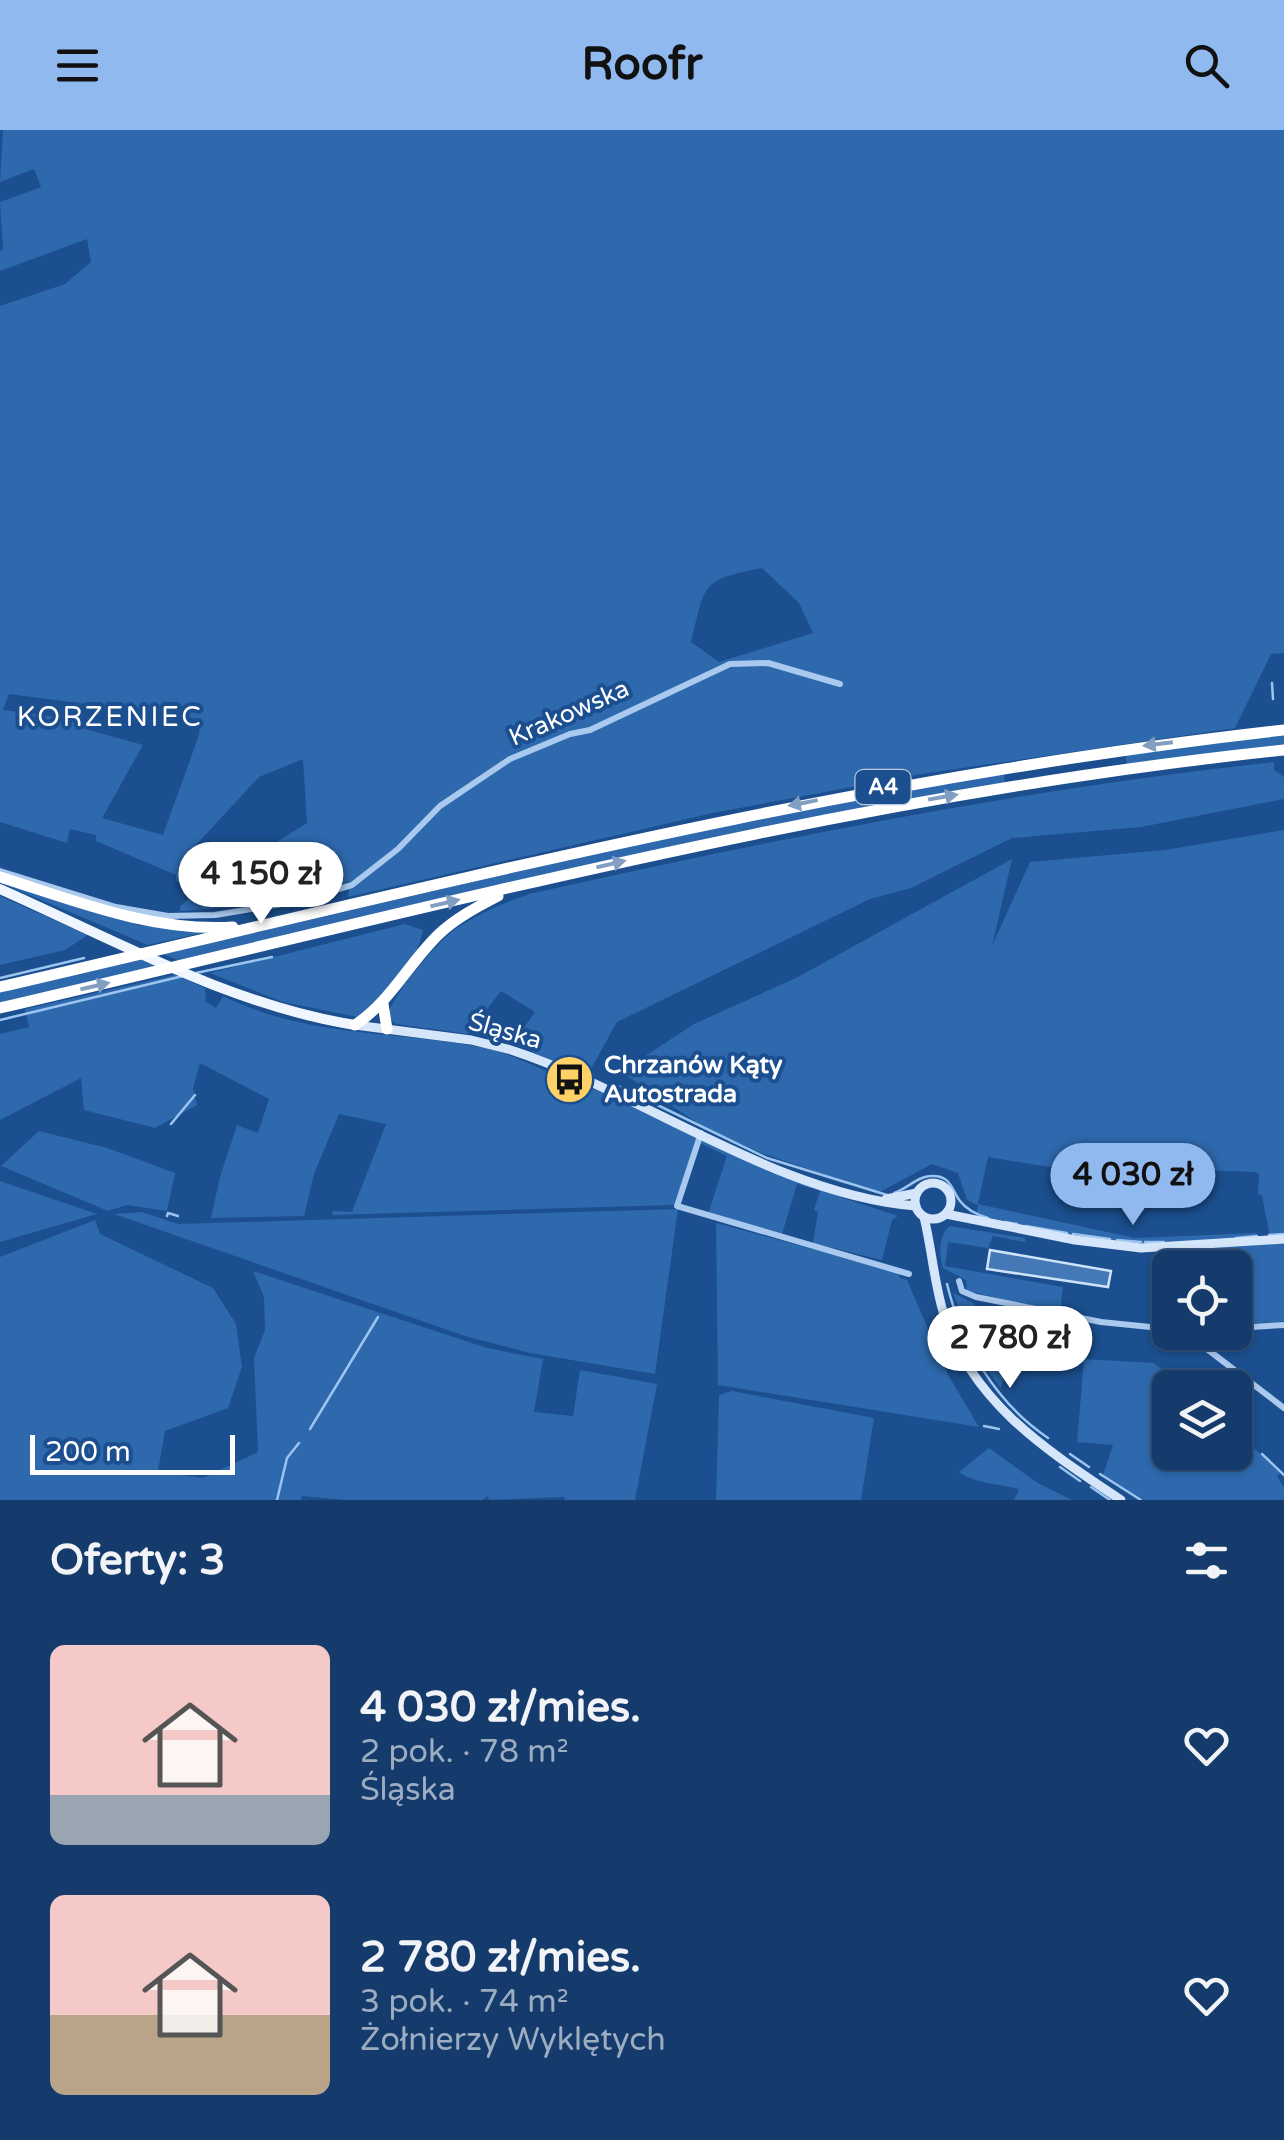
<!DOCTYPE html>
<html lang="pl">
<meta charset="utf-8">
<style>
:root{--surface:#143b6b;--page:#1d4271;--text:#f1f3f6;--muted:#9dadc1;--line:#33557e;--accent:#90b9f0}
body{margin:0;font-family:"Varela Round",sans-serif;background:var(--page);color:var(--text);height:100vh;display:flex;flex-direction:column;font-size:38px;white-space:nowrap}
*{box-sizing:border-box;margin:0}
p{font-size:32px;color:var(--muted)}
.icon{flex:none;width:55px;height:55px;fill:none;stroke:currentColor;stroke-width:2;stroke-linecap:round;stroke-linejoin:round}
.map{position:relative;height:1370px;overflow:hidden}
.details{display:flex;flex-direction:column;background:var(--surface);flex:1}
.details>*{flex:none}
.buttons{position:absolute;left:1152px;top:1120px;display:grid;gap:20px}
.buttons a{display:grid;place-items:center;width:100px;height:100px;border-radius:15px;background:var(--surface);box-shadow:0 2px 8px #0004,0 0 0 2px var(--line);font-size:50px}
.scale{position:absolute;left:30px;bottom:25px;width:205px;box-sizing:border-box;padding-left:10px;border:5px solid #fff;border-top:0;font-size:28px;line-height:35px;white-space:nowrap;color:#fff;-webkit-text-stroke:8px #1b4f8f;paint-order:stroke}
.price{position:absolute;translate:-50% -85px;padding:0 22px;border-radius:35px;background:#fff;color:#222;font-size:32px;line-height:65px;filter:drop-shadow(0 2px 5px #0008)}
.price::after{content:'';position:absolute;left:50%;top:60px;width:30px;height:22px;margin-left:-15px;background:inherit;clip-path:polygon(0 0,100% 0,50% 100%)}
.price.active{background:var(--accent);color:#111}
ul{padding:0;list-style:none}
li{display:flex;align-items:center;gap:30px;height:250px;padding:0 50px}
li span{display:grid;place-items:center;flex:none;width:280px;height:200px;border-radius:15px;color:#555}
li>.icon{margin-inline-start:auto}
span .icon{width:120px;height:120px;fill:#fffc;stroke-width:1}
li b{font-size:42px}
h2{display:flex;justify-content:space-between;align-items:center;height:120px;padding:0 50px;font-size:42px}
header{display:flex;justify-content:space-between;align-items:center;height:130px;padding:0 50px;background:var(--accent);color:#111;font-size:45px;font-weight:800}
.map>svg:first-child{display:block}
.green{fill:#2e69ad;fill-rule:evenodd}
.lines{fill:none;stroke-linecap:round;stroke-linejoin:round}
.stream{stroke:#9cc4f0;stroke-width:2.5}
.building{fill:#4478b7;stroke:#cfe3fa;stroke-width:2.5}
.street{stroke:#a9c9ee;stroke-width:6}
.secondary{stroke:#d6e6fa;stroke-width:9}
.primary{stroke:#f0f6ff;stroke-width:10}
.highway{stroke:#fff;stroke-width:11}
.oneway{fill:#829ec1}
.labels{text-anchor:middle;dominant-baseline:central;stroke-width:8;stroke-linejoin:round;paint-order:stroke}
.shield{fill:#1b4f8f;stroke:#bbcadd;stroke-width:2.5}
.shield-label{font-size:22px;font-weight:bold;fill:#fff}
.street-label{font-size:25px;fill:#fff;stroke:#1b4f8f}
.poi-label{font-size:25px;font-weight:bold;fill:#fff;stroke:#1b4f8f;text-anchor:start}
.neighbourhood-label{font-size:28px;letter-spacing:2.5px;fill:#fff;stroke:#1b4f8f}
</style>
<header><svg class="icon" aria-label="menu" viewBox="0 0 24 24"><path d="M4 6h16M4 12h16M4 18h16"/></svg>Roofr<svg class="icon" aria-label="search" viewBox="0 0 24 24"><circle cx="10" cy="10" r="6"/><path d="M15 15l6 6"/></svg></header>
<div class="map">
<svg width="1284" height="1370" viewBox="0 0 1284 1370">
<rect width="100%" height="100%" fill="#1b4f8f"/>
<!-- green -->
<g class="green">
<path d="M3 0H1284V523L1271 524 1235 598 922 644 713 683 348 767 350 751 273 774 180 781V776L201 759 307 693 303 629 259 647 195 716 186 753 176 751V745L96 711V705L70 699 67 713 0 692V176L65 154 91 132 87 109 0 141V121L3 119 0 72 41 57 34 39 0 52ZM762 438 799 473 813 503 719 532 691 512C706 453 700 450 762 438ZM9 564 200 589 199 605 163 705 102 688 143 615 89 600 88 591 3 580Z"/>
<polygon points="1284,604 1284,616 1127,635 1125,623"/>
<path d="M1274 632V640L1284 647V669L1141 697 1012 708 911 758 870 769 617 892 588 944 536 924 515 910 535 882 501 861 468 904 396 894 388 888C388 868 440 809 458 797 480 783 504 773 529 764 775 709 1023 659 1274 632Z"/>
<polygon points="1003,641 1005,653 707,708 180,831 163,824 705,698"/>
<path d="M1284 700V1106L1270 1107 1262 1066 1258 1064 1259 1044 1255 1042 1168 1039 1166 1056 988 1027 978 1074 1135 1108 1257 1103 1256 1108C1207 1111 1156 1117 1107 1112 1063 1107 1019 1096 976 1086L978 1075 967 1070 958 1043 932 1034 878 1063 759 1022 702 996 621 942 694 894 796 848 1012 729 992 816 1030 732 1165 720Z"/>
<polygon points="1,753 139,795 206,802 148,815"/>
<polygon points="0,766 88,805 65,820 0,835"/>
<path d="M405 794 423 800C416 835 388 869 357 887L283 872 210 843Z"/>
<polygon points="140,829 158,836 0,873 0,862"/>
<path d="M175 845 205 858 206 872 216 878 223 866C309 908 390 900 480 917 524 925 560 953 603 962L698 1006 674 1075 332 1085 333 1081 352 1082 386 994 339 984 314 1044 304 1086 211 1088 220 1047 237 995 258 1003 269 969 200 933 193 959 197 975 155 998 84 980 81 948 0 990V904L29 897 25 879Z"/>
<polygon points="39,1001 107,1018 175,1043 167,1081 127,1075 108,1081 1,1036"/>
<polygon points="703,1008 838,1062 837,1066 898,1086 892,1090 882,1130 813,1113 818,1082 814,1080 820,1061 797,1054 782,1104 708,1084 727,1026 700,1013"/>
<polygon points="0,1051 97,1084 0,1112"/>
<polygon points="678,1079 655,1244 530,1223 465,1206 114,1084 142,1082 178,1094"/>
<polygon points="95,1090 100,1104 213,1158 236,1194 242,1237 228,1278 165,1301 158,1341 203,1348 258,1322 254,1228 265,1200 264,1167 253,1141 487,1218 543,1229 534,1282 573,1286 580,1240 657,1254 635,1370 565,1370 564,1367 489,1370 488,1366 482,1370 345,1370 302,1366 301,1370 0,1370 0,1127"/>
<polygon points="716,1093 898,1142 900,1148 907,1150 948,1245 979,1297 718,1255"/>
<path d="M950 1096 1025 1108V1112L993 1106 988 1118 948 1112 945 1136 1063 1157 1060 1183 967 1161 966 1150 943 1138C939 1124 938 1105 950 1096Z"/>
<polygon points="1284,1113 1284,1191 1279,1192 1238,1194 1235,1138 1173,1137 1172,1129 1155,1128 1157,1122"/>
<polygon points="953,1163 973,1173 1013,1211 1001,1258 981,1232"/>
<polygon points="1084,1229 1154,1233 1185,1257 1170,1258 1170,1322 1235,1322 1235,1300 1280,1343 1277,1346 1284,1358 1284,1370 1144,1370 1103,1345 1113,1315 1077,1312"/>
<polygon points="732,1261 874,1288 861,1370 716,1370 719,1265"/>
<path d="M989 1318 1036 1352 1072 1370H1014L1019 1359C997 1353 979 1355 959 1342Z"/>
</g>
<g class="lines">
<!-- stream -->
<g class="stream">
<polyline points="1272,553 1273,569"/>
<polyline points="196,843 272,827"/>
<polyline points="0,848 84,828"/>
<polyline points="0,890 183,846"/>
<polyline points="616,955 767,1028 887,1065"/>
<polyline points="171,994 195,965"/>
<path d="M894 1063C907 1059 918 1046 931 1046 951 1045 951 1059 960 1071 966 1079 978 1085 988 1088"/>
<polyline points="167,1086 168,1083 178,1086"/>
<polyline points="1005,1092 1017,1094"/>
<polyline points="1026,1096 1067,1103"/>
<polyline points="1073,1104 1110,1109"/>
<polyline points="1269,1105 1284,1104"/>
<polyline points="1236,1108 1257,1106"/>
<polyline points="1117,1110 1141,1112"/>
<polyline points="1145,1112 1164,1112"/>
<path d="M947 1154C962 1215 995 1272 1048 1308"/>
<polyline points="984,1296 999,1299"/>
<polyline points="310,1299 378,1187"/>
<polyline points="1070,1324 1089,1337"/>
<polyline points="1262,1324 1284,1345"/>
<polyline points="1060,1337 1080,1351"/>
<polyline points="1100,1344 1141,1370"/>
<polyline points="1091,1357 1110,1370"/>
<polyline points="277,1370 287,1328 299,1313"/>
</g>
</g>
<!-- building -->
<polygon class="building" points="990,1120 1111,1141 1108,1157 987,1139"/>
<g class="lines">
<!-- street -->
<g class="street">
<polyline points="0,741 116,777 168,786 215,785 294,772 352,755 398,719 440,676 510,629 570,604 590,600 730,534 768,533 840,554"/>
<polyline points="701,1003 677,1076 909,1144"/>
<polyline points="959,1151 962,1161 976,1167 1101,1192 1170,1199"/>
<polyline points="1235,1198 1284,1195"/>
<polyline points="1203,1202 1207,1219 1284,1278"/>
</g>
<!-- secondary -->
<g class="secondary">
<path d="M355 895 471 910 511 920C642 963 777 1065 916 1076"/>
<circle cx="933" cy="1071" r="18"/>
<polyline points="886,1069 917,1063"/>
<polyline points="946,1084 1075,1110 1141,1118 1284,1109"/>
<path d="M924 1087C932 1120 934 1153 944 1185 973 1274 1048 1321 1121 1370"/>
</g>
<!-- primary -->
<path class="primary" d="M0 759C115 810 230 875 355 895"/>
<!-- highway -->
<g class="highway">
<path d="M0 747C76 771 152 802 233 797"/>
<path d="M0 857C426 758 849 648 1284 600"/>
<polyline points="383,874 387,899"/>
<path d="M0 878C426 779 848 665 1284 620"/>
<path d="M355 895C391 871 408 834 439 804 456 788 477 777 498 766"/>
</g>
</g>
<!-- one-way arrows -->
<defs><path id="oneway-solid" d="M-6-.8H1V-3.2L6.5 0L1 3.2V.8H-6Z" transform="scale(2.5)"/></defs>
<g class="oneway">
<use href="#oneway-solid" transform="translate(1158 614) rotate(173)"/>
<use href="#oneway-solid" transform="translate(943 667) rotate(-10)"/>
<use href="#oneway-solid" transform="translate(803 673) rotate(169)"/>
<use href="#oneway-solid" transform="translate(611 734) rotate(-13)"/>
<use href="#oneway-solid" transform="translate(445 773) rotate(-13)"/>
<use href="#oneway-solid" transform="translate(95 856) rotate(-13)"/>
</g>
<!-- icons -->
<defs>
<symbol id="bus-disc" viewBox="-11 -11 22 22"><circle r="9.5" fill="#ffd166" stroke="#1b4f8f"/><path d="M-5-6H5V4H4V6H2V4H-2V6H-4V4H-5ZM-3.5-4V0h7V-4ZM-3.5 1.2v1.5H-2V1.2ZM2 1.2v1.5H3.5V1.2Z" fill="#111"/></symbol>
</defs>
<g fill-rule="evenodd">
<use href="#bus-disc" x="542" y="922" width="55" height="55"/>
</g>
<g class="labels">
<!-- shield labels -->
<rect class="shield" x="855.5" y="640" width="55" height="34" rx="8"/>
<g class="shield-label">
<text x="883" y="657">A4</text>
</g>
<!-- street labels -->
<g class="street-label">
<text transform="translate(569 583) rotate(-24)">Krakowska</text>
<text transform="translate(505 901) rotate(16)">Śląska</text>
</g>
<!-- poi labels -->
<g class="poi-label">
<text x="604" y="935">Chrzanów Kąty<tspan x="604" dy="29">Autostrada</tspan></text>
</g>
<!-- neighbourhood labels -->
<g class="neighbourhood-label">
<text x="110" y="587">KORZENIEC</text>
</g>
</g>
</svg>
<div class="buttons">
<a><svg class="icon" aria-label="locate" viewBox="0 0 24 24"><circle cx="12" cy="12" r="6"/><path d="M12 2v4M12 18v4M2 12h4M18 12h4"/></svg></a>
<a><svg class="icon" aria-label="layers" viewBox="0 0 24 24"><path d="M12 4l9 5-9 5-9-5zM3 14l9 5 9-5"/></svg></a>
</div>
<div class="scale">200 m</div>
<b class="price" style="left:261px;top:797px">4 150 zł</b>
<b class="price active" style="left:1133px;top:1098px">4 030 zł</b>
<b class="price" style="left:1010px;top:1261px">2 780 zł</b>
</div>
<section class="details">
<h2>Oferty: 3<svg class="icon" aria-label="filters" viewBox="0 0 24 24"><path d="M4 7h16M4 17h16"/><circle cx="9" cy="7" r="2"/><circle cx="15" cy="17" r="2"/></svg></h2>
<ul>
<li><span style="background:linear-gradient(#f6c9c9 75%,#9aa5b1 0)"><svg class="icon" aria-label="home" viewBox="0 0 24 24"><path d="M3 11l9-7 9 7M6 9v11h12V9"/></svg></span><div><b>4 030 zł/mies.</b><p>2 pok. · 78 m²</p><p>Śląska</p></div><svg class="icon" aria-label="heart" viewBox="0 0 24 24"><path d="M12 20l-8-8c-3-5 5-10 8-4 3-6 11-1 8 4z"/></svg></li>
<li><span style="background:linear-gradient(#f6c9c9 60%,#b9a48a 0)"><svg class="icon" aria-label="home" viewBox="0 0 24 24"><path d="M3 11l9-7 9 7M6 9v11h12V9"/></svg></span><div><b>2 780 zł/mies.</b><p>3 pok. · 74 m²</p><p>Żołnierzy Wyklętych</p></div><svg class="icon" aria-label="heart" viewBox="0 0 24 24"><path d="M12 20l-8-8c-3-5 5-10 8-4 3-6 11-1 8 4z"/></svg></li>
</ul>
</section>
